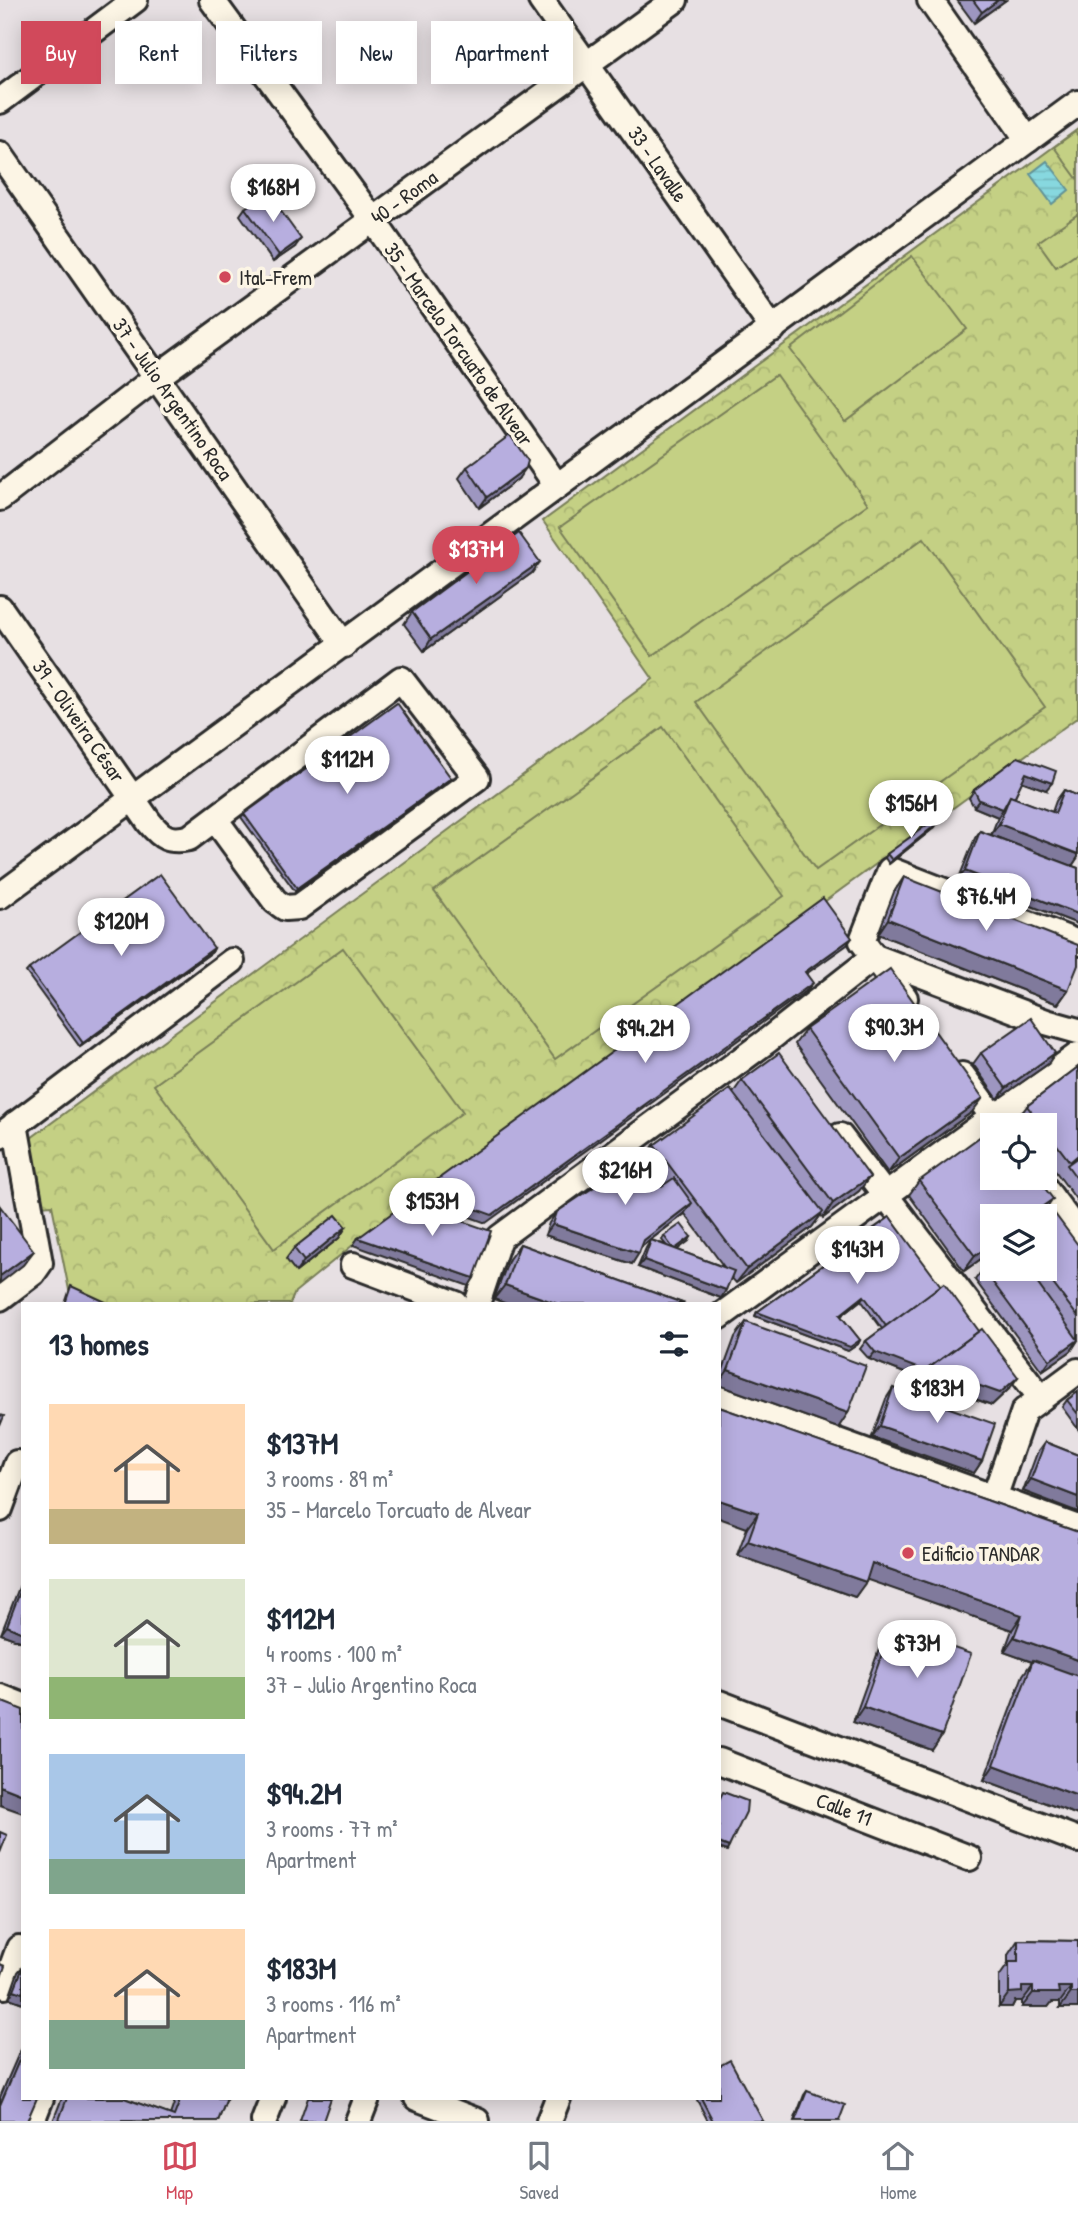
<!DOCTYPE html>
<meta charset="utf-8">
<style>
:root{--surface:#fff;--page:#f2f2f3;--text:#1f2937;--muted:#747a83;--line:#e0e1e3;--accent:#d1495b}
body{margin:0;font-family:"Patrick Hand",sans-serif;background:var(--page);color:var(--text);height:100vh;display:flex;flex-direction:column;font-size:26px;white-space:nowrap}
*{box-sizing:border-box;margin:0}
p{font-size:23px;color:var(--muted)}
.icon{flex:none;width:38px;height:38px;fill:none;stroke:currentColor;stroke-width:2;stroke-linecap:round;stroke-linejoin:round}
.map{position:relative;flex:1;overflow:hidden}
.drawer{position:absolute;left:21px;top:1302px;width:700px;height:798px;display:flex;flex-direction:column;background:var(--surface);border-radius:0px;box-shadow:0 4px 18px #0003}
.drawer>*{flex:none}
.hud{position:absolute;left:21px;top:21px;width:700px;height:63px;display:flex;gap:14px}
.tools{position:absolute;left:980px;top:1113px;display:grid;gap:14px}
.tools a{display:grid;place-items:center;width:77px;height:77px;border-radius:0px;background:var(--surface);box-shadow:0 4px 18px #0003;font-size:35px}
.price{position:absolute;translate:-50% -60px;padding:0 16px;border-radius:24px;background:#fff;color:#222;font-size:23px;line-height:46px;filter:drop-shadow(0 2px 4px #0008)}
.price::after{content:'';position:absolute;left:50%;top:42px;width:21px;height:16px;margin-left:-10px;background:inherit;clip-path:polygon(0 0,100% 0,50% 100%)}
.price.selected{background:var(--accent);color:#fff}
ul{padding:0;list-style:none}
li{display:flex;align-items:center;gap:21px;height:175px;padding:0 28px}
li span{display:grid;place-items:center;flex:none;width:196px;height:140px;border-radius:0px;color:#555}
li>.icon{margin-inline-start:auto}
span .icon{width:84px;height:84px;fill:#fffc;stroke-width:1}
li b{font-size:30px}
h2{display:flex;justify-content:space-between;align-items:center;height:84px;padding:0 28px;font-size:30px}
.pill{padding:0 24px;border-radius:0px;background:var(--surface);box-shadow:0 4px 18px #0003;font-size:24px;line-height:63px}
.pill.selected{background:var(--accent);color:#fff}
.menu{display:flex;justify-content:space-around;align-items:center;height:98px;border-top:2px solid var(--line);background:var(--surface);font-size:19px;color:var(--muted)}
.menu a{display:grid;justify-items:center;gap:4px}
.menu .selected{color:var(--accent)}
.map>svg:first-child{display:block}
.park{fill:url(#park-crowns);stroke:#787e58;stroke-width:2}
.pitch{fill:#c4d084;stroke:#787e58;stroke-width:2}
.water{fill:url(#water-rules);stroke:#629397;stroke-width:2}
.lines{fill:none;stroke-linecap:round;stroke-linejoin:round}
.minor-casing{stroke:#2b2b2b;stroke-width:30}
.minor{stroke:#fcf5e5;stroke-width:24}
.wall{fill:#9d96c0;stroke:#2b2b2b;stroke-width:2}
.shaded-wall{fill:#807a9c;stroke:#2b2b2b;stroke-width:2}
.building{fill:#b7aedf;stroke:#2b2b2b;stroke-width:2}
.poi-dot{fill:#d1495b;stroke:#fcf5e5;stroke-width:2.5}
.labels{text-anchor:middle;dominant-baseline:central;stroke-width:7;stroke-linejoin:round;paint-order:stroke}
.street-label{font-size:21px;fill:#2b2b2b;stroke:#fcf5e5}
.poi-label{font-size:21px;fill:#2b2b2b;stroke:#fcf5e5;text-anchor:start}
</style>
<div class="map">
<svg width="1078" height="2121" viewBox="0 0 1078 2121">
<defs>
<pattern id="park-crowns" width="20" height="18" patternUnits="userSpaceOnUse" patternTransform="scale(1.75)"><rect width="20" height="18" fill="#c4d084"/><path d="M2 6a3 3 0 1 1 6 0M12 15a3 3 0 1 1 6 0" fill="none" stroke="#a9b372"/></pattern>
<pattern id="water-rules" width="6" height="5" patternUnits="userSpaceOnUse" patternTransform="scale(1.75)"><rect width="6" height="5" fill="#87d8df"/><path d="M0 2.5h6" fill="none" stroke="#75bac0"/></pattern>
</defs>
<rect width="100%" height="100%" fill="#e7e0e3"/>
<filter id="ink" filterUnits="userSpaceOnUse"><feTurbulence type="fractalNoise" baseFrequency=".0143" numOctaves="2"/><feDisplacementMap in="SourceGraphic" scale="14" xChannelSelector="R" yChannelSelector="G"/><feConvolveMatrix kernelMatrix="1 2 1 2 8 2 1 2 1" color-interpolation-filters="sRGB"/></filter>
<g filter="url(#ink)">
<!-- park -->
<polygon class="park" points="1078,129 1078,717 353,1245 295,1292 290,1304 99,1304 69,1290 52,1205 40,1206 27,1141 653,679 543,521"/>
<!-- pitch -->
<g class="pitch">
<polygon points="1075,132 1078,136 1078,180 1054,147"/>
<polygon points="1078,214 1078,252 1056,267 1038,242"/>
<polygon points="912,256 967,329 845,421 790,349"/>
<polygon points="776,375 868,504 652,656 560,527"/>
<polygon points="924,538 1045,707 816,870 696,702"/>
<polygon points="663,727 784,896 555,1059 434,891"/>
<polygon points="343,948 463,1112 274,1249 154,1085"/>
</g>
<!-- water -->
<polygon class="water" points="1047,161 1069,190 1052,204 1030,174"/>
<g class="lines">
<defs>
<g id="minor">
<polyline points="212,0 373,220 557,486"/>
<polyline points="541,0 773,329"/>
<polyline points="930,0 1028,140"/>
<polyline points="0,101 135,0"/>
<polyline points="0,154 344,645"/>
<polyline points="0,498 158,376 675,0"/>
<path d="M0 608 149 822C162 838 169 842 189 838L401 679 477 778 299 907 285 908 275 901 215 819"/>
<polyline points="0,896 1078,103"/>
<polyline points="875,957 1046,1022 1078,1031"/>
<polyline points="905,998 862,941 890,870 1078,943"/>
<polyline points="962,1075 999,1125"/>
<polyline points="0,1136 232,961"/>
<polyline points="840,1136 1041,1398"/>
<polyline points="1037,1178 1078,1233"/>
<polyline points="353,1265 456,1304"/>
<polyline points="0,1298 33,1273 40,1263 15,1124"/>
<polyline points="477,1304 499,1238 768,1040 874,957"/>
<polyline points="719,1317 1078,1055"/>
<polyline points="719,1398 1078,1528"/>
<polyline points="994,1498 1024,1411 1078,1371"/>
<polyline points="0,1509 17,1463"/>
<polyline points="0,1697 23,1706"/>
<polyline points="719,1703 1078,1840"/>
<polyline points="719,1761 969,1858"/>
<polyline points="5,1986 19,1948"/>
<polyline points="417,2098 477,2121"/>
<polyline points="32,2121 41,2098"/>
<polyline points="264,2121 273,2098"/>
<polyline points="358,2121 367,2098"/>
<polyline points="549,2121 558,2098"/>
</g>
</defs>
<!-- minor casing -->
<use href="#minor" class="minor-casing"/>
<!-- minor -->
<use href="#minor" class="minor"/>
</g>
<!-- wall -->
<g class="wall">
<polygon points="957,0 1006,0 974,23"/>
<polygon points="245,208 295,247 273,262 240,215"/>
<polygon points="467,467 518,479 479,508 459,478"/>
<polygon points="532,573 424,651 404,624 412,612"/>
<polygon points="1018,757 1046,790 1022,781 1014,798 1052,812 1056,801 1064,790 1078,796 1078,857 1072,866 1078,868 1078,924 959,878 975,838 980,831 991,835 998,817 974,807 969,798 974,790"/>
<polygon points="451,778 449,781 295,891 241,817 244,814"/>
<polygon points="935,827 889,864 885,858 887,854"/>
<polygon points="904,877 1068,990 1058,1004 878,934 894,892"/>
<polygon points="214,948 212,952 80,1047 26,972 29,969"/>
<polygon points="806,1029 972,1112 888,1173 795,1044"/>
<polygon points="981,1053 1048,1064 998,1099 973,1064"/>
<polygon points="1078,1067 1078,1202 1045,1157 1045,1125 1020,1125 1017,1120 1027,1106"/>
<polygon points="742,1080 859,1191 823,1218 821,1215 812,1227 736,1283 731,1277 721,1298 638,1267 646,1248 651,1240 666,1245 662,1240 664,1236 691,1237 689,1241 677,1250 724,1267 685,1214 641,1247 632,1264 545,1235 549,1223 557,1212 663,1186 644,1160 654,1145 733,1093"/>
<polygon points="919,1181 1043,1214 1039,1216 992,1216 992,1251 964,1271 909,1195"/>
<polygon points="890,1217 1010,1388 992,1405 922,1380 869,1359 860,1349 866,1341 882,1329 861,1300 841,1316 860,1340 858,1344 848,1351 755,1316 757,1312"/>
<polygon points="346,1227 339,1238 296,1272 286,1259 294,1248"/>
<polygon points="520,1244 685,1304 507,1304 494,1299 509,1259"/>
<polygon points="1078,1245 1078,1340 1071,1351 1042,1371 975,1280 983,1269 1045,1269"/>
<polygon points="746,1322 838,1428 719,1385 719,1381 735,1337"/>
<polygon points="893,1388 982,1461 974,1473 872,1437 886,1399"/>
<polygon points="1078,1392 1078,1429 1062,1407 1067,1400"/>
<polygon points="719,1407 1078,1532 1078,1815 984,1780 1023,1675 1032,1662 1004,1652 1012,1630 867,1579 855,1597 737,1555 747,1528"/>
<polygon points="1045,1442 1078,1455 1078,1512 1023,1491 1037,1453"/>
<polygon points="23,1577 23,1642 1,1634"/>
<polygon points="892,1626 942,1735 932,1750 853,1722 882,1641"/>
<polygon points="1018,1940 1078,1941 1078,2008 1060,2008 1060,2002 1052,2002 1048,2007 1022,2007 1022,2001 1015,2001 1012,2007 999,2007 999,1977 1008,1964 1008,1955"/>
<polygon points="23,1966 23,2003 9,1998 18,1972"/>
<polygon points="23,2047 23,2098 0,2121 0,2097 19,2053"/>
<polygon points="807,2091 839,2121 794,2121 804,2095"/>
<polygon points="62,2098 124,2098 170,2115 176,2098 227,2098 218,2121 53,2121"/>
<polygon points="696,2098 719,2098 763,2121 708,2121"/>
</g>
<!-- shaded-wall -->
<g class="shaded-wall">
<polygon points="998,0 1006,0 974,23 982,12"/>
<polygon points="301,239 295,247 273,262 279,255"/>
<polygon points="526,468 518,479 479,508 487,497"/>
<polygon points="540,562 532,573 424,651 431,639"/>
<polygon points="1026,773 1052,783 1046,790 1021,781"/>
<polygon points="451,778 449,781 295,891 297,888"/>
<polygon points="979,800 1003,809 998,817 974,807"/>
<polygon points="938,823 935,827 889,864 892,860"/>
<polygon points="999,824 1078,854 1078,857 1072,866 991,835"/>
<polygon points="965,871 1078,914 1078,924 959,878"/>
<polygon points="888,919 1068,990 1058,1004 878,934"/>
<polygon points="852,938 847,945 799,979 805,972"/>
<polygon points="214,948 212,952 80,1047 83,1043"/>
<polygon points="813,983 807,990 486,1223 418,1198 423,1190"/>
<polygon points="1055,1053 1048,1064 998,1099 1006,1088"/>
<polygon points="983,1098 972,1112 888,1173 899,1158"/>
<polygon points="870,1177 859,1191 823,1218 833,1203"/>
<polygon points="1053,1199 1043,1214 1039,1216 1029,1216"/>
<polygon points="692,1203 684,1214 636,1251 644,1240"/>
<polygon points="823,1212 812,1227 736,1283 747,1269"/>
<polygon points="553,1224 639,1253 632,1264 545,1235"/>
<polygon points="346,1227 339,1238 296,1272 304,1261"/>
<polygon points="358,1238 474,1278 469,1286 353,1245"/>
<polygon points="992,1243 992,1251 964,1271 975,1256"/>
<polygon points="34,1251 23,1265 0,1283 0,1276"/>
<polygon points="644,1260 726,1290 721,1298 638,1267"/>
<polygon points="505,1285 558,1304 507,1304 494,1299"/>
<polygon points="864,1296 861,1300 837,1319 840,1315"/>
<polygon points="757,1312 860,1340 858,1344 848,1351 755,1316"/>
<polygon points="1078,1340 1071,1351 1042,1371 1050,1360"/>
<polygon points="875,1352 929,1368 1018,1377 1010,1388 992,1405 922,1380 869,1359"/>
<polygon points="728,1370 848,1413 838,1428 719,1385 719,1383"/>
<polygon points="880,1426 982,1461 974,1473 872,1437"/>
<polygon points="1031,1479 1078,1497 1078,1512 1023,1491"/>
<polygon points="719,1500 758,1513 747,1528 719,1518"/>
<polygon points="748,1541 866,1582 855,1597 737,1555"/>
<polygon points="872,1563 1022,1615 1012,1630 862,1578"/>
<polygon points="7,1626 23,1633 23,1642 1,1634"/>
<polygon points="1014,1637 1078,1660 1078,1678 1004,1652"/>
<polygon points="863,1707 942,1735 932,1750 853,1722"/>
<polygon points="994,1765 1078,1796 1078,1815 984,1780"/>
<polygon points="0,1786 23,1795 23,1813 0,1805"/>
<polygon points="719,1843 729,1847 727,1851 719,1848"/>
<polygon points="1022,1987 1033,1987 1022,2001 1015,2001 1012,2007 999,2007 1009,1993"/>
<polygon points="1058,1987 1071,1987 1060,2002 1052,2002 1048,2007 1022,2007 1033,1993"/>
<polygon points="14,1990 23,1993 23,2003 9,1998"/>
<polygon points="1071,1993 1078,1993 1078,2008 1060,2008"/>
</g>
<!-- building -->
<g class="building">
<polygon points="973,0 998,0 982,12"/>
<polygon points="267,192 301,239 279,255 245,208"/>
<polygon points="510,435 528,461 526,468 487,497 467,467"/>
<polygon points="519,533 540,562 431,639 412,612"/>
<polygon points="397,703 451,778 297,888 244,814"/>
<polygon points="1018,757 1056,771 1052,783 1026,773 1014,798 1010,796 1003,809 979,800 974,790"/>
<polygon points="1064,790 1078,796 1078,854 999,824 1010,796 1055,813"/>
<polygon points="935,819 938,823 892,860 887,854"/>
<polygon points="980,831 1078,868 1078,914 965,871"/>
<polygon points="160,874 214,948 83,1043 29,969"/>
<polygon points="904,877 1078,945 1078,965 1068,990 888,919"/>
<polygon points="823,898 852,938 805,972 813,983 492,1215 423,1190"/>
<polygon points="890,969 983,1098 899,1158 806,1029"/>
<polygon points="1031,1018 1055,1053 1006,1088 981,1053"/>
<polygon points="779,1053 870,1177 833,1203 742,1080"/>
<polygon points="1078,1067 1078,1155 1070,1162 1045,1129 1045,1125 1042,1125 1027,1106"/>
<polygon points="730,1089 823,1212 747,1269 654,1145"/>
<polygon points="992,1128 992,1178 1037,1178 1053,1199 1029,1216 992,1216 992,1243 975,1256 919,1181"/>
<polygon points="640,1156 662,1186 674,1178 692,1203 644,1240 639,1253 553,1224 557,1212"/>
<polygon points="1078,1157 1078,1180 1067,1165"/>
<polygon points="407,1202 491,1231 474,1278 358,1238"/>
<polygon points="0,1206 34,1251 0,1276"/>
<polygon points="1055,1214 1078,1245 1078,1317 1042,1269 1045,1269 1045,1222"/>
<polygon points="336,1215 346,1227 304,1261 294,1248"/>
<polygon points="890,1217 941,1286 886,1326 864,1296 840,1315 860,1340 850,1347 757,1312"/>
<polygon points="681,1224 691,1237 675,1249 673,1248 664,1236"/>
<polygon points="651,1240 734,1271 726,1290 644,1260"/>
<polygon points="520,1244 685,1304 558,1304 505,1285"/>
<polygon points="992,1262 992,1269 1027,1269 1078,1340 1050,1360 983,1269"/>
<polygon points="944,1283 979,1331 929,1368 927,1372 875,1352 866,1341"/>
<polygon points="71,1286 110,1304 65,1304"/>
<polygon points="746,1322 866,1366 848,1413 728,1370"/>
<polygon points="982,1329 1018,1377 1000,1393 929,1368"/>
<polygon points="893,1388 995,1424 982,1461 880,1426"/>
<polygon points="1078,1392 1078,1414 1067,1400"/>
<polygon points="719,1407 1078,1532 1078,1660 1014,1637 1022,1615 872,1563 866,1582 748,1541 758,1513 719,1500"/>
<polygon points="0,1415 4,1416 0,1426"/>
<polygon points="1045,1442 1078,1455 1078,1497 1031,1479"/>
<polygon points="23,1584 23,1633 7,1626"/>
<polygon points="892,1626 971,1654 942,1735 863,1707"/>
<polygon points="1033,1660 1078,1676 1078,1796 994,1765"/>
<polygon points="0,1701 23,1710 23,1795 0,1786"/>
<polygon points="723,1792 747,1801 746,1812 729,1847 719,1843 719,1800"/>
<polygon points="0,1832 7,1835 0,1853"/>
<polygon points="1018,1940 1078,1941 1078,1993 1071,1993 1071,1987 1058,1987 1059,1993 1033,1993 1033,1987 1022,1987 1022,1992 1009,1993 1009,1962 1018,1962"/>
<polygon points="0,1964 5,1966 0,1980"/>
<polygon points="23,1967 23,1993 14,1990"/>
<polygon points="23,2051 23,2098 37,2098 27,2121 0,2121 0,2105"/>
<polygon points="730,2060 763,2121 713,2121 701,2098 719,2098 719,2066"/>
<polygon points="807,2091 845,2105 839,2121 795,2121"/>
<polygon points="67,2098 124,2098 174,2116 181,2098 227,2098 218,2121 61,2121 59,2120"/>
<polygon points="308,2098 331,2098 323,2121 300,2121"/>
</g>
</g>
<!-- markers -->
<g class="poi-dot">
<circle cx="225" cy="277" r="7"/>
<circle cx="908" cy="1553" r="7"/>
</g>
<g class="labels">
<!-- street labels -->
<g class="street-label">
<text transform="translate(658 164) rotate(55)">33 - Lavalle</text>
<text transform="translate(404 197) rotate(-36)">40 - Roma</text>
<text transform="translate(459 344) rotate(55)">35 - Marcelo Torcuato de Alvear</text>
<text transform="translate(173 399) rotate(55)">37 - Julio Argentino Roca</text>
<text transform="translate(79 721) rotate(55)">39 - Oliveira César</text>
<text transform="translate(844 1809) rotate(21)">Calle 11</text>
</g>
<!-- poi labels -->
<g class="poi-label">
<text x="239" y="277">Ital-Frem</text>
<text x="922" y="1553">Edificio TANDAR</text>
</g>
</g>
</svg>
<div class="tools">
<a><svg class="icon" aria-label="locate" viewBox="0 0 24 24"><circle cx="12" cy="12" r="6"/><path d="M12 2v4M12 18v4M2 12h4M18 12h4"/></svg></a>
<a><svg class="icon" aria-label="layers" viewBox="0 0 24 24"><path d="M12 4l9 5-9 5-9-5zM3 14l9 5 9-5"/></svg></a>
</div>
<b class="price" style="left:273px;top:224px">$168M</b>
<b class="price selected" style="left:476px;top:586px">$137M</b>
<b class="price" style="left:347px;top:796px">$112M</b>
<b class="price" style="left:911px;top:840px">$156M</b>
<b class="price" style="left:986px;top:933px">$76.4M</b>
<b class="price" style="left:121px;top:958px">$120M</b>
<b class="price" style="left:894px;top:1064px">$90.3M</b>
<b class="price" style="left:645px;top:1065px">$94.2M</b>
<b class="price" style="left:625px;top:1207px">$216M</b>
<b class="price" style="left:432px;top:1238px">$153M</b>
<b class="price" style="left:857px;top:1286px">$143M</b>
<b class="price" style="left:937px;top:1425px">$183M</b>
<b class="price" style="left:917px;top:1680px">$73M</b>
<div class="hud">
<a class="pill selected">Buy</a>
<a class="pill">Rent</a>
<a class="pill">Filters</a>
<a class="pill">New</a>
<a class="pill">Apartment</a>
</div>
<section class="drawer">
<h2>13 homes<svg class="icon" aria-label="filters" viewBox="0 0 24 24"><path d="M4 7h16M4 17h16"/><circle cx="9" cy="7" r="2"/><circle cx="15" cy="17" r="2"/></svg></h2>
<ul>
<li><span style="background:linear-gradient(#ffd9b3 75%,#c2b280 0)"><svg class="icon" aria-label="home" viewBox="0 0 24 24"><path d="M3 11l9-7 9 7M6 9v11h12V9"/></svg></span><div><b>$137M</b><p>3 rooms · 89 m²</p><p>35 - Marcelo Torcuato de Alvear</p></div></li>
<li><span style="background:linear-gradient(#dfe7d0 70%,#8fb573 0)"><svg class="icon" aria-label="home" viewBox="0 0 24 24"><path d="M3 11l9-7 9 7M6 9v11h12V9"/></svg></span><div><b>$112M</b><p>4 rooms · 100 m²</p><p>37 - Julio Argentino Roca</p></div></li>
<li><span style="background:linear-gradient(#a9c7e8 75%,#7fa58c 0)"><svg class="icon" aria-label="home" viewBox="0 0 24 24"><path d="M3 11l9-7 9 7M6 9v11h12V9"/></svg></span><div><b>$94.2M</b><p>3 rooms · 77 m²</p><p>Apartment</p></div></li>
<li><span style="background:linear-gradient(#ffd9b3 65%,#7fa58c 0)"><svg class="icon" aria-label="home" viewBox="0 0 24 24"><path d="M3 11l9-7 9 7M6 9v11h12V9"/></svg></span><div><b>$183M</b><p>3 rooms · 116 m²</p><p>Apartment</p></div></li>
</ul>
</section>
</div>
<nav class="menu">
<a class="selected"><svg class="icon" aria-label="map" viewBox="0 0 24 24"><path d="M3 6l6-2 6 2 6-2v14l-6 2-6-2-6 2zM9 4v14M15 6v14"/></svg>Map</a>
<a><svg class="icon" aria-label="saved" viewBox="0 0 24 24"><path d="M7 4h10v16l-5-4-5 4z"/></svg>Saved</a>
<a><svg class="icon" aria-label="home" viewBox="0 0 24 24"><path d="M3 11l9-7 9 7M6 9v11h12V9"/></svg>Home</a>
</nav>
